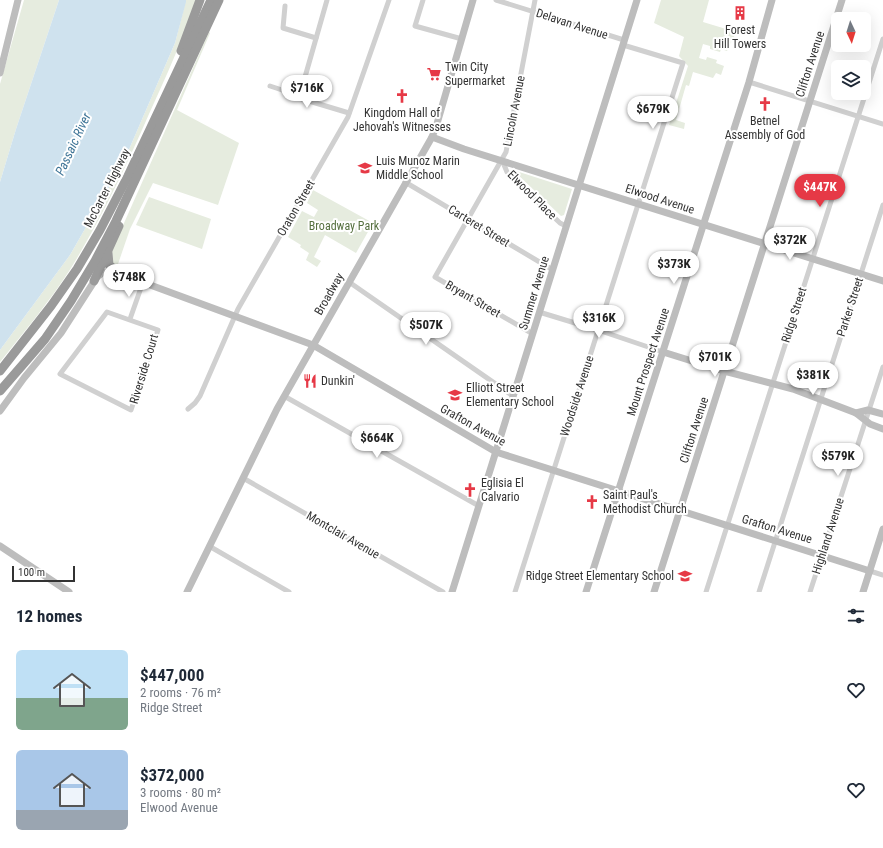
<!DOCTYPE html>
<meta charset="utf-8">
<style>
:root{--surface:#fff;--page:#f2f2f3;--text:#1f2937;--muted:#747a83;--accent:#e63946}
body{margin:0;font-family:"Roboto Condensed",sans-serif;background:var(--page);color:var(--text);height:100vh;display:flex;flex-direction:column;font-size:15px;white-space:nowrap}
*{box-sizing:border-box;margin:0}
p{font-size:13px;color:var(--muted)}
.icon{flex:none;width:22px;height:22px;fill:none;stroke:currentColor;stroke-width:2;stroke-linecap:round;stroke-linejoin:round}
.map{position:relative;height:592px;overflow:hidden}
.sheet{display:flex;flex-direction:column;background:var(--surface);flex:1}
.sheet>*{flex:none}
.needle{width:26px;rotate:176deg}
.fabs{position:absolute;left:831px;top:12px;display:grid;gap:8px}
.fabs a{display:grid;place-items:center;width:40px;height:40px;border-radius:6px;background:var(--surface);box-shadow:0 4px 16px #0002;font-size:20px}
.scale{position:absolute;left:12px;bottom:10px;width:63px;box-sizing:border-box;padding-left:4px;border:2px solid #333;border-top:0;font-size:11px;line-height:14px;white-space:nowrap;color:#333;-webkit-text-stroke:3px #fff;paint-order:stroke}
.price{position:absolute;translate:-50% -34px;padding:0 9px;border-radius:14px;background:#fff;color:#222;font-size:13px;line-height:26px;filter:drop-shadow(0 1px 2px #0008)}
.price::after{content:'';position:absolute;left:50%;top:24px;width:12px;height:9px;margin-left:-6px;background:inherit;clip-path:polygon(0 0,100% 0,50% 100%)}
.price.active{background:var(--accent);color:#fff}
ul{padding:0;list-style:none}
li{display:flex;align-items:center;gap:12px;height:100px;padding:0 16px}
li span{display:grid;place-items:center;flex:none;width:112px;height:80px;border-radius:6px;color:#555}
li>.icon{margin-inline-start:auto}
span .icon{width:48px;height:48px;fill:#fffc;stroke-width:1}
li b{font-size:17px}
h2{display:flex;justify-content:space-between;align-items:center;height:48px;padding:0 16px;font-size:17px}
.map>svg:first-child{display:block}
.green{fill:#e6ecdf}
.water{fill:#cfe2ee}
.lines{fill:none;stroke-linecap:round;stroke-linejoin:round}
.street{stroke:#d0d0d0;stroke-width:5}
.secondary{stroke:#bdbdbd;stroke-width:7}
.highway{stroke:#9a9a9a;stroke-width:9}
.labels{text-anchor:middle;dominant-baseline:central;stroke-width:4;stroke-linejoin:round;paint-order:stroke}
.street-label{font-size:12px;fill:#333;stroke:#fff}
.poi-label{font-size:12px;fill:#333;stroke:#fff;text-anchor:start}
.park-label{font-size:12px;fill:#56703f;stroke:#fff}
.water-label{font-size:13px;font-style:italic;fill:#3f7597;stroke:#fff}
</style>
<div class="map">
<svg width="883" height="592" viewBox="0 0 883 592">
<rect width="100%" height="100%" fill="#fff"/>
<!-- green -->
<g class="green">
<polygon points="24,0 59,0 16,129 0,182 0,84"/>
<path d="M186 0H196C183 39 166 77 149 114 126 167 101 219 71 268 50 301 24 332 0 362V350L70 255 124 161 175 43Z"/>
<polygon points="661,0 709,0 703,22 736,32 727,51 721,49 720,52 710,49 710,46 703,44 699,58 706,60 707,57 717,60 716,63 724,66 721,75 716,73 713,78 693,72 689,86 686,85 676,120 685,123 684,129 669,125 688,66 679,56 684,37 654,23"/>
<polygon points="209,32 210,33 177,110 239,143 218,205 153,183 130,229 117,267 113,265 112,250"/>
<polygon points="513,170 572,189 564,215 561,216"/>
<polygon points="313,190 373,223 356,253 325,235 314,257 321,261 317,267 306,260 309,253 300,247 301,245 288,237 302,211 314,217 318,210 307,203"/>
<polygon points="149,197 211,219 202,249 136,225"/>
</g>
<!-- water -->
<polygon class="water" points="59,0 186,0 186,2 175,43 124,161 70,255 0,350 0,182 16,129"/>
<g class="lines">
<!-- street -->
<g class="street">
<polyline points="423,0 415,26 462,39"/>
<polyline points="496,0 624,40"/>
<polyline points="285,6 283,28 316,38"/>
<polyline points="749,82 883,124"/>
<polyline points="270,86 291,93 299,98 349,113"/>
<polyline points="299,98 327,0"/>
<polyline points="502,160 507,172 560,223 566,226"/>
<polyline points="405,182 553,270"/>
<polyline points="349,282 513,396"/>
<polygon points="107,312 158,330 131,410 60,374"/>
<polyline points="539,312 598,330 663,352"/>
<polyline points="130,319 143,282"/>
<polyline points="533,334 435,277 506,152 535,0"/>
<polyline points="284,396 479,506"/>
<polyline points="188,409 195,403 200,396 238,309 348,117 389,0"/>
<polyline points="243,478 443,592"/>
<polyline points="209,546 289,592"/>
<polyline points="870,571 883,575"/>
<polyline points="515,592 683,63 623,45"/>
<polyline points="706,592 883,39"/>
<polyline points="759,592 883,205"/>
<polyline points="810,592 883,367"/>
</g>
<!-- secondary -->
<g class="secondary">
<polyline points="0,73 18,0"/>
<polyline points="432,137 464,149 883,281"/>
<polyline points="663,352 724,371 793,389 856,413 870,424 883,429"/>
<polyline points="0,411 24,378 61,333 97,277 104,272 115,272 313,345 496,452 870,571"/>
<polyline points="856,413 868,410 883,414"/>
<polyline points="0,546 69,592"/>
<polyline points="187,592 277,409 432,137 436,127 473,0"/>
<polyline points="452,592 637,0"/>
<polyline points="586,592 749,82 772,0"/>
<polyline points="654,592 842,0"/>
<polyline points="863,592 883,529"/>
</g>
<!-- highway -->
<g class="highway">
<polyline points="181,51 200,0"/>
<polyline points="108,253 109,265 119,273"/>
<polyline points="94,281 119,226"/>
<polyline points="0,371 51,306 77,269 100,230 128,176 211,0"/>
<polyline points="0,391 45,339 71,301 95,261 116,221 219,0"/>
</g>
</g>
<!-- icons -->
<defs>
<symbol id="building-bare" viewBox="-9 -9 18 18"><path d="M-4-6H4V6H1V3H-1V6H-4ZM-2.5-4.3h1.7v1.8h-1.7ZM.8-4.3h1.7v1.8H.8ZM-2.5-1h1.7V.8h-1.7ZM.8-1h1.7V.8H.8Z" fill="#e63946" stroke="#fff" stroke-width="2.5" paint-order="stroke"/></symbol>
<symbol id="supermarket-bare" viewBox="-9 -9 18 18"><path d="M-6-5.5h2.5l.6 2H6L4.5 2H-2.5L-4.4-4H-6ZM-1.5 3.2a1.3 1.3 0 1 0 .1 0ZM3 3.2a1.3 1.3 0 1 0 .1 0Z" fill="#e63946" stroke="#fff" stroke-width="2.5" paint-order="stroke"/></symbol>
<symbol id="church-bare" viewBox="-9 -9 18 18"><path d="M-1.2-6h2.4v3.5h3.3v2.4h-3.3V6h-2.4V-.1h-3.3v-2.4h3.3Z" fill="#e63946" stroke="#fff" stroke-width="2.5" paint-order="stroke"/></symbol>
<symbol id="school-bare" viewBox="-9 -9 18 18"><path d="M0-5L7-2L0 1L-7-2ZM-4 1L0 2.5L4 1V4Q0 6-4 4Z" fill="#e63946" stroke="#fff" stroke-width="2.5" paint-order="stroke"/></symbol>
<symbol id="restaurant-bare" viewBox="-9 -9 18 18"><path d="M-5-6h1v4h1v-4h1v4h1v-4h1v5L-1.5 .5V6h-2V.5L-5-1ZM5-6V6H3V1.5H1.5Q1.5-4 5-6Z" fill="#e63946" stroke="#fff" stroke-width="2.5" paint-order="stroke"/></symbol>
</defs>
<g fill-rule="evenodd">
<use href="#building-bare" x="730" y="3" width="20" height="20"/>
<use href="#supermarket-bare" x="424" y="64" width="20" height="20"/>
<use href="#church-bare" x="392" y="86" width="20" height="20"/>
<use href="#church-bare" x="755" y="94" width="20" height="20"/>
<use href="#school-bare" x="355" y="158" width="20" height="20"/>
<use href="#restaurant-bare" x="300" y="371" width="20" height="20"/>
<use href="#school-bare" x="445" y="385" width="20" height="20"/>
<use href="#church-bare" x="460" y="480" width="20" height="20"/>
<use href="#church-bare" x="582" y="492" width="20" height="20"/>
<use href="#school-bare" x="675" y="566" width="20" height="20"/>
</g>
<g class="labels">
<!-- street labels -->
<g class="street-label">
<text transform="translate(572 24) rotate(18)">Delavan Avenue</text>
<text transform="translate(810 64) rotate(-72)">Clifton Avenue</text>
<text transform="translate(514 111) rotate(-79)">Lincoln Avenue</text>
<text transform="translate(107 188) rotate(-63)">McCarter Highway</text>
<text transform="translate(532 195) rotate(45)">Elwood Place</text>
<text transform="translate(660 199) rotate(18)">Elwood Avenue</text>
<text transform="translate(296 208) rotate(-60)">Oraton Street</text>
<text transform="translate(479 226) rotate(31)">Carteret Street</text>
<text transform="translate(534 293) rotate(-73)">Summer Avenue</text>
<text transform="translate(329 294) rotate(-60)">Broadway</text>
<text transform="translate(473 299) rotate(30)">Bryant Street</text>
<text transform="translate(850 307) rotate(-72)">Parker Street</text>
<text transform="translate(794 315) rotate(-72)">Ridge Street</text>
<text transform="translate(648 362) rotate(-72)">Mount Prospect Avenue</text>
<text transform="translate(144 369) rotate(-73)">Riverside Court</text>
<text transform="translate(577 396) rotate(-72)">Woodside Avenue</text>
<text transform="translate(473 425) rotate(29)">Grafton Avenue</text>
<text transform="translate(694 430) rotate(-72)">Clifton Avenue</text>
<text transform="translate(777 529) rotate(17)">Grafton Avenue</text>
<text transform="translate(343 535) rotate(30)">Montclair Avenue</text>
<text transform="translate(828 536) rotate(-72)">Highland Avenue</text>
</g>
<!-- poi labels -->
<g class="poi-label">
<text x="740" y="30" text-anchor="middle">Forest<tspan x="740" dy="14">Hill Towers</tspan></text>
<text x="445" y="67">Twin City<tspan x="445" dy="14">Supermarket</tspan></text>
<text x="402" y="113" text-anchor="middle">Kingdom Hall of<tspan x="402" dy="14">Jehovah's Witnesses</tspan></text>
<text x="765" y="121" text-anchor="middle">Betnel<tspan x="765" dy="14">Assembly of God</tspan></text>
<text x="376" y="161">Luis Munoz Marin<tspan x="376" dy="14">Middle School</tspan></text>
<text x="321" y="381">Dunkin'</text>
<text x="466" y="388">Elliott Street<tspan x="466" dy="14">Elementary School</tspan></text>
<text x="481" y="483">Eglisia El<tspan x="481" dy="14">Calvario</tspan></text>
<text x="603" y="495">Saint Paul's<tspan x="603" dy="14">Methodist Church</tspan></text>
<text x="674" y="576" text-anchor="end">Ridge Street Elementary School</text>
</g>
<!-- park labels -->
<g class="park-label">
<text x="344" y="226">Broadway Park</text>
</g>
<!-- water labels -->
<g class="water-label">
<text transform="translate(73 144) rotate(-65)">Passaic River</text>
</g>
</g>
</svg>
<div class="fabs">
<a><svg class="needle" viewBox="-14 -14 28 28"><path d="M0-13l5 13h-10z" fill="#e53935"/><path d="M0 13l5-13h-10z" fill="#747a83"/></svg></a>
<a><svg class="icon" aria-label="layers" viewBox="0 0 24 24"><path d="M12 4l9 5-9 5-9-5zM3 14l9 5 9-5"/></svg></a>
</div>
<div class="scale">100 m</div>
<b class="price" style="left:307px;top:109px">$716K</b>
<b class="price" style="left:653px;top:130px">$679K</b>
<b class="price active" style="left:820px;top:208px">$447K</b>
<b class="price" style="left:790px;top:261px">$372K</b>
<b class="price" style="left:674px;top:285px">$373K</b>
<b class="price" style="left:129px;top:298px">$748K</b>
<b class="price" style="left:599px;top:339px">$316K</b>
<b class="price" style="left:426px;top:346px">$507K</b>
<b class="price" style="left:715px;top:378px">$701K</b>
<b class="price" style="left:813px;top:396px">$381K</b>
<b class="price" style="left:377px;top:459px">$664K</b>
<b class="price" style="left:838px;top:477px">$579K</b>
</div>
<section class="sheet">
<h2>12 homes<svg class="icon" aria-label="filters" viewBox="0 0 24 24"><path d="M4 7h16M4 17h16"/><circle cx="9" cy="7" r="2"/><circle cx="15" cy="17" r="2"/></svg></h2>
<ul>
<li><span style="background:linear-gradient(#bfe0f5 60%,#7fa58c 0)"><svg class="icon" aria-label="home" viewBox="0 0 24 24"><path d="M3 11l9-7 9 7M6 9v11h12V9"/></svg></span><div><b>$447,000</b><p>2 rooms · 76 m²</p><p>Ridge Street</p></div><svg class="icon" aria-label="heart" viewBox="0 0 24 24"><path d="M12 20l-8-8c-3-5 5-10 8-4 3-6 11-1 8 4z"/></svg></li>
<li><span style="background:linear-gradient(#a9c7e8 75%,#9aa5b1 0)"><svg class="icon" aria-label="home" viewBox="0 0 24 24"><path d="M3 11l9-7 9 7M6 9v11h12V9"/></svg></span><div><b>$372,000</b><p>3 rooms · 80 m²</p><p>Elwood Avenue</p></div><svg class="icon" aria-label="heart" viewBox="0 0 24 24"><path d="M12 20l-8-8c-3-5 5-10 8-4 3-6 11-1 8 4z"/></svg></li>
</ul>
</section>
